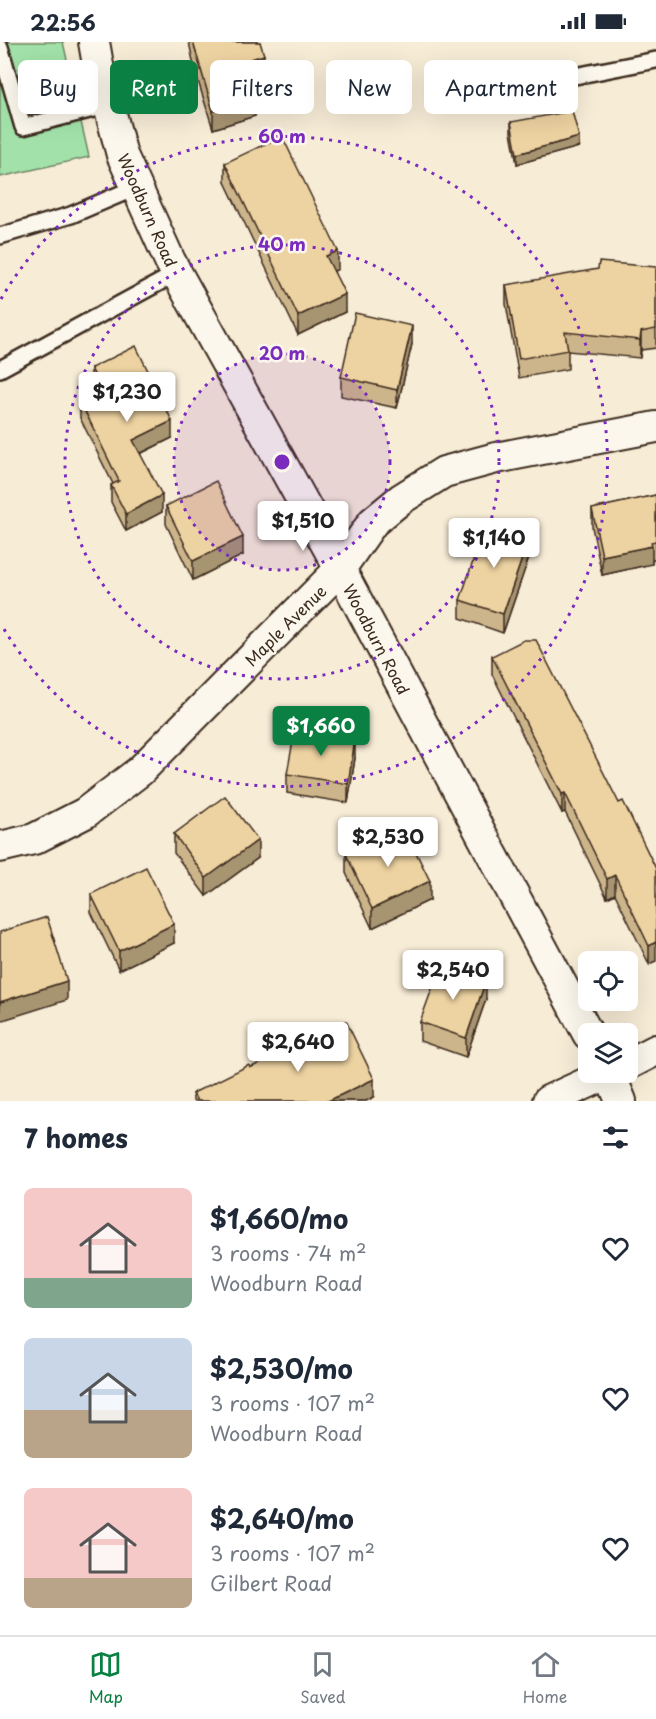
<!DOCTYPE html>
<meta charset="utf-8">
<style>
:root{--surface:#fff;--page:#f2f2f3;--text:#1f2937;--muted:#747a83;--line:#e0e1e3;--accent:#0b8043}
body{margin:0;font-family:"Playpen Sans",sans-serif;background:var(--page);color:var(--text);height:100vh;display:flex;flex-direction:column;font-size:22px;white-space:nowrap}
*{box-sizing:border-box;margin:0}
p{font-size:20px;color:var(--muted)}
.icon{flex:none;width:33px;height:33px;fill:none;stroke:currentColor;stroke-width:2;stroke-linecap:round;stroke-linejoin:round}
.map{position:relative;height:1059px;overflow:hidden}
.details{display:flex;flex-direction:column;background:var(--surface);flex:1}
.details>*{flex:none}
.top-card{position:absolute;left:18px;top:18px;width:621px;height:54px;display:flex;gap:12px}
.tools{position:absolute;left:578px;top:909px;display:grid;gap:12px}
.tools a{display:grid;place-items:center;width:60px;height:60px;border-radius:9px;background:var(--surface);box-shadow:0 6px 24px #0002;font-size:30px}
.price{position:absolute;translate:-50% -51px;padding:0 14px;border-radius:6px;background:#fff;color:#222;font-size:20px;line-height:39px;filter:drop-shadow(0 2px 3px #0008)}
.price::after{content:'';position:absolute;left:50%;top:36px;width:18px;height:14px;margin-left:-9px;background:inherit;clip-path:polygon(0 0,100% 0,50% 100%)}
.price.current{background:var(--accent);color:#fff}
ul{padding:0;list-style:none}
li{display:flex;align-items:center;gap:18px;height:150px;padding:0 24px}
li span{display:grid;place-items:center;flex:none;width:168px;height:120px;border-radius:9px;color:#555}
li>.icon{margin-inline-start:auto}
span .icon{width:72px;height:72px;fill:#fffc;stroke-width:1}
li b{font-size:26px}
h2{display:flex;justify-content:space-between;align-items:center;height:72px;padding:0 24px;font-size:26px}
.chip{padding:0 21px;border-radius:9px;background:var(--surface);box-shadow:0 6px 24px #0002;font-size:21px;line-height:54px}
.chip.current{background:var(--accent);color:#fff}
.status{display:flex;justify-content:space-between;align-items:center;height:42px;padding:0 30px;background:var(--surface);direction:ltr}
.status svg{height:16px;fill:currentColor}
.tab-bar{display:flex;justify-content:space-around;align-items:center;height:84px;border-top:2px solid var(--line);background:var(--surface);font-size:16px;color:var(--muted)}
.tab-bar a{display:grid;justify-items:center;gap:3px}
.tab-bar .current{color:var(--accent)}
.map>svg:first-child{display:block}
.green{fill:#a2e2aa;stroke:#6e8664;stroke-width:1.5}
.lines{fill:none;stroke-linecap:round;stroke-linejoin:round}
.service-casing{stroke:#3b2a1e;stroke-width:20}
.minor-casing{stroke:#3b2a1e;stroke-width:34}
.service{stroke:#fbf7ec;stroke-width:15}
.minor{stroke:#fbf7ec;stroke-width:30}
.wall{fill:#cdb58b;stroke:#3b2a1e;stroke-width:1.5}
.shaded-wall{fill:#a79471;stroke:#3b2a1e;stroke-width:1.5}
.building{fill:#eed3a2;stroke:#3b2a1e;stroke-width:1.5}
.ring{fill:none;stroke:#7b2cbf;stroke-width:3;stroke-dasharray:3 6}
.labels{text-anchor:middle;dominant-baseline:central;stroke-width:5;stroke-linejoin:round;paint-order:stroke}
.street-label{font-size:16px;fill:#3b2a1e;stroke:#fbf7ec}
.centre{fill:#7b2cbf;stroke:#fbf7ec;stroke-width:3}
.ring-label{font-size:18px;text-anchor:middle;font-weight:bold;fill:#7b2cbf;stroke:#fbf7ec;stroke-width:5;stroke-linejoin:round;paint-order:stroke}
</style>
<div class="status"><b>22:56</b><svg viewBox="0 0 49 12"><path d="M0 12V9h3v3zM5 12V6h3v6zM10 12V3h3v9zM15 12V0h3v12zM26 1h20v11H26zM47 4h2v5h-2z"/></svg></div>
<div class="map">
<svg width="656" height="1059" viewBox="0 0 656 1059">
<rect width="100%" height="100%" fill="#f7ecd6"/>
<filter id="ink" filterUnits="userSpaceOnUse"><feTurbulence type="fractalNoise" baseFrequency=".0167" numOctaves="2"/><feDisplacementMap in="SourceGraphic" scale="12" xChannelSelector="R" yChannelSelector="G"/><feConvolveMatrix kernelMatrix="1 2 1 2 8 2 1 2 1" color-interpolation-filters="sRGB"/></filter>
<g filter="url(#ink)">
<!-- green -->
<polygon class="green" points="0,0 63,0 89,115 0,135"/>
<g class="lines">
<defs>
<g id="service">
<polyline points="0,5 23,85 109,63"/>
<polyline points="499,49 656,18"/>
<polyline points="0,194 71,173 137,145"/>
<polyline points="0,327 177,231"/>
</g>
<g id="minor">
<polyline points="94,0 98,23 122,113 170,219 340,527 588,992"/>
<polyline points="0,805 34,797 85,771 140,729 340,527 373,480 401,457 444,430 496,416 656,385"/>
<polyline points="627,1023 656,1008"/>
<polyline points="609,1030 621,1059"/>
<polyline points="548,1059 611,1030"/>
</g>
</defs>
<!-- service casing -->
<use href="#service" class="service-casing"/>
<!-- minor casing -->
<use href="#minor" class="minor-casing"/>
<!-- service -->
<use href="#service" class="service"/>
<!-- minor -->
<use href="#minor" class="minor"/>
</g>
<!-- wall -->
<g class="wall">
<polygon points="189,0 260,0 264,32 249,36 255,74 213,87 195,29"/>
<polygon points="511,80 579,105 517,122 511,90"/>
<polygon points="225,121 338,227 334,229 345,270 298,293 225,140"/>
<polygon points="656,225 656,306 641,308 640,316 568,309 568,327 519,336 506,262 506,243"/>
<polygon points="412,302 397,366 341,354 341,335"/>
<polygon points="91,326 172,396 140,412 162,470 126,489 111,460 111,443 113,442 80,376 80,359 95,352 91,343"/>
<polygon points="656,453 656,518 652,518 652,522 602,533 592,485 592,467"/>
<polygon points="166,464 243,513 193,538 166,482"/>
<polygon points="529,515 503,591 460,576 460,558"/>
<polygon points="492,614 619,761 656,827 649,922 615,852 607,856 565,770 562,771 492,632"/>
<polygon points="355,716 348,761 287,751 287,732"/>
<polygon points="174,792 258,816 206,854 174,811"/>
<polygon points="346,812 430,858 372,886 346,831"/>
<polygon points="91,852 174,901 119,928 91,870"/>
<polygon points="486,957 466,1015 420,999 420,980"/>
<polygon points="250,1026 374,1055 366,1059 193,1059 193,1051"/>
</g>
<!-- shaded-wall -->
<g class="shaded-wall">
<polygon points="264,13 264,32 244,38 244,19"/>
<polygon points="255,56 255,74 213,87 213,69"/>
<polygon points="579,95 579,105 517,122 517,112"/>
<polygon points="338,209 338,227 326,233 326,214"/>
<polygon points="345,252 345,270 298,293 298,274"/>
<polygon points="412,284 412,302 397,366 397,348"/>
<polygon points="641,290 641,308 640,316 640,298"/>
<polygon points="172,379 172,396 133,415 133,398"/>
<polygon points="162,453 162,470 126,489 126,472"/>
<polygon points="243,495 243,513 193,538 193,519"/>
<polygon points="529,496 529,515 503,591 503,572"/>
<polygon points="652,504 652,522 602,533 602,514"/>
<polygon points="355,697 355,716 348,761 348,742"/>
<polygon points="565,751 565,770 562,771 562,752"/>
<polygon points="258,798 258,816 206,854 206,836"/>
<polygon points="615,833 615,852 607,856 607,837"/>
<polygon points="430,839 430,858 372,886 372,867"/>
<polygon points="174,882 174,901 119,928 119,909"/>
<polygon points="656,900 656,919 649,922 649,904"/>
<polygon points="486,938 486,957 466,1015 466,996"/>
<polygon points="67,939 67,958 0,979 0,960"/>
<polygon points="374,1037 374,1055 366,1059 328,1059"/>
</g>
<!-- building -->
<g class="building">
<polygon points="193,0 260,0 264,13 244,19 255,56 213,69"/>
<polygon points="572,69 579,95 517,112 511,80"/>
<polygon points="282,94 338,209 326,214 345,252 298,274 225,121"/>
<polygon points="599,220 656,225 656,287 641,290 640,298 565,290 568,308 519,317 506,243 598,227"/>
<polygon points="355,271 412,284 397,348 341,335"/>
<polygon points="136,304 172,379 133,398 162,453 126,472 111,443 119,439 80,359 102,349 91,326"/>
<polygon points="216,439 243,495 193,519 166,464"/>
<polygon points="656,453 656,499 651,500 652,504 602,514 592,467"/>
<polygon points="486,481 529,496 503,572 460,558"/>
<polygon points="524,598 536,598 619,761 623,759 656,827 656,900 649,904 615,833 607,837 565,751 562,752 492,614"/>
<polygon points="295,688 355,697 348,742 287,732"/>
<polygon points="225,754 258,798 206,836 174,792"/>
<polygon points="403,784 430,839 372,867 346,812"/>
<polygon points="146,825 174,882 119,909 91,852"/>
<polygon points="47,875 67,939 0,960 0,890"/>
<polygon points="441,922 486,938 466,996 420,980"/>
<polygon points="346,979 374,1037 328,1059 197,1059 193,1051 249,1023 250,1026"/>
</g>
</g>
<!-- distance rings -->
<circle cx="282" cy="420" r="108" fill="#7b2cbf" fill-opacity=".12"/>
<g class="ring">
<circle cx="282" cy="420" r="108"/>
<circle cx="282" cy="420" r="217"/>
<path d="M1 257A325 325 0 1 1 1 582"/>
</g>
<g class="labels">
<!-- street labels -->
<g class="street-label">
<text transform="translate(148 168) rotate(66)">Woodburn Road</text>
<text transform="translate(285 583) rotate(-45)">Maple Avenue</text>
<text transform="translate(377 597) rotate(62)">Woodburn Road</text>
</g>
</g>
<circle cx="282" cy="420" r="9" class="centre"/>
<g class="ring-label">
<text x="282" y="101">60 m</text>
<text x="282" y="209">40 m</text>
<text x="282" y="318">20 m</text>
</g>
</svg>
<div class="tools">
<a><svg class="icon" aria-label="locate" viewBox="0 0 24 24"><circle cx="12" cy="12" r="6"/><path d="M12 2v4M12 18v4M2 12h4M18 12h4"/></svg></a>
<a><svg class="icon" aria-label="layers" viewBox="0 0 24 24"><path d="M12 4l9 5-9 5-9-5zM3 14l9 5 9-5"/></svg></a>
</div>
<b class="price" style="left:127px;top:381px">$1,230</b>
<b class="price" style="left:303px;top:510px">$1,510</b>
<b class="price" style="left:494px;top:527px">$1,140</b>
<b class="price current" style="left:321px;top:715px">$1,660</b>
<b class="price" style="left:388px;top:826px">$2,530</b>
<b class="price" style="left:453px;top:959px">$2,540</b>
<b class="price" style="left:298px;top:1031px">$2,640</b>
<div class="top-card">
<a class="chip">Buy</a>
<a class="chip current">Rent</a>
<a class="chip">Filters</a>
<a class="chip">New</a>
<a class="chip">Apartment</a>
</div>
</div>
<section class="details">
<h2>7 homes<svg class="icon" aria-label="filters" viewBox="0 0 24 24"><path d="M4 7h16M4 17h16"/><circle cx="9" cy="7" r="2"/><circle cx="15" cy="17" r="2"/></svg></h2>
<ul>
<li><span style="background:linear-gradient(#f6c9c9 75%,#7fa58c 0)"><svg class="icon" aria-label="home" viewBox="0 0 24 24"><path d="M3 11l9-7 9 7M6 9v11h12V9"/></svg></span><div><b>$1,660/mo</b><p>3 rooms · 74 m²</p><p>Woodburn Road</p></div><svg class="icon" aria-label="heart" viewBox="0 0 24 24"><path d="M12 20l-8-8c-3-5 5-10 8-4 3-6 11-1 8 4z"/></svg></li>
<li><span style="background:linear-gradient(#c9d6e8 60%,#b9a48a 0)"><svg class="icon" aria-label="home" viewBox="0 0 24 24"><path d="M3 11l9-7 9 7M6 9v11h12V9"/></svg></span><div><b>$2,530/mo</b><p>3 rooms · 107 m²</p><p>Woodburn Road</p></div><svg class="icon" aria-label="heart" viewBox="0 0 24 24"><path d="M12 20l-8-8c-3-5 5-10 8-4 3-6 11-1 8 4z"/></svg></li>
<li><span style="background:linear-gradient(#f6c9c9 75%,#b9a48a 0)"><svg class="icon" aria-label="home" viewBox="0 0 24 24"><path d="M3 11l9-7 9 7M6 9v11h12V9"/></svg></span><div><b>$2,640/mo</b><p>3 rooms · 107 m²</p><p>Gilbert Road</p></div><svg class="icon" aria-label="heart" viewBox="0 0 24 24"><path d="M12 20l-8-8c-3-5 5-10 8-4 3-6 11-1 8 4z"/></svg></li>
</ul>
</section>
<nav class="tab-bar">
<a class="current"><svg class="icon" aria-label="map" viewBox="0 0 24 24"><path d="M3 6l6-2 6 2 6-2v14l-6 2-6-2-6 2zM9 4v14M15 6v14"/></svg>Map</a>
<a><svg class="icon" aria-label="saved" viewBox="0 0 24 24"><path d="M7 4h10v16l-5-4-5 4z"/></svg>Saved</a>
<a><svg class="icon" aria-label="home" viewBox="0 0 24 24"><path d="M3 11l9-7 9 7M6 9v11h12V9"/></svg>Home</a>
</nav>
